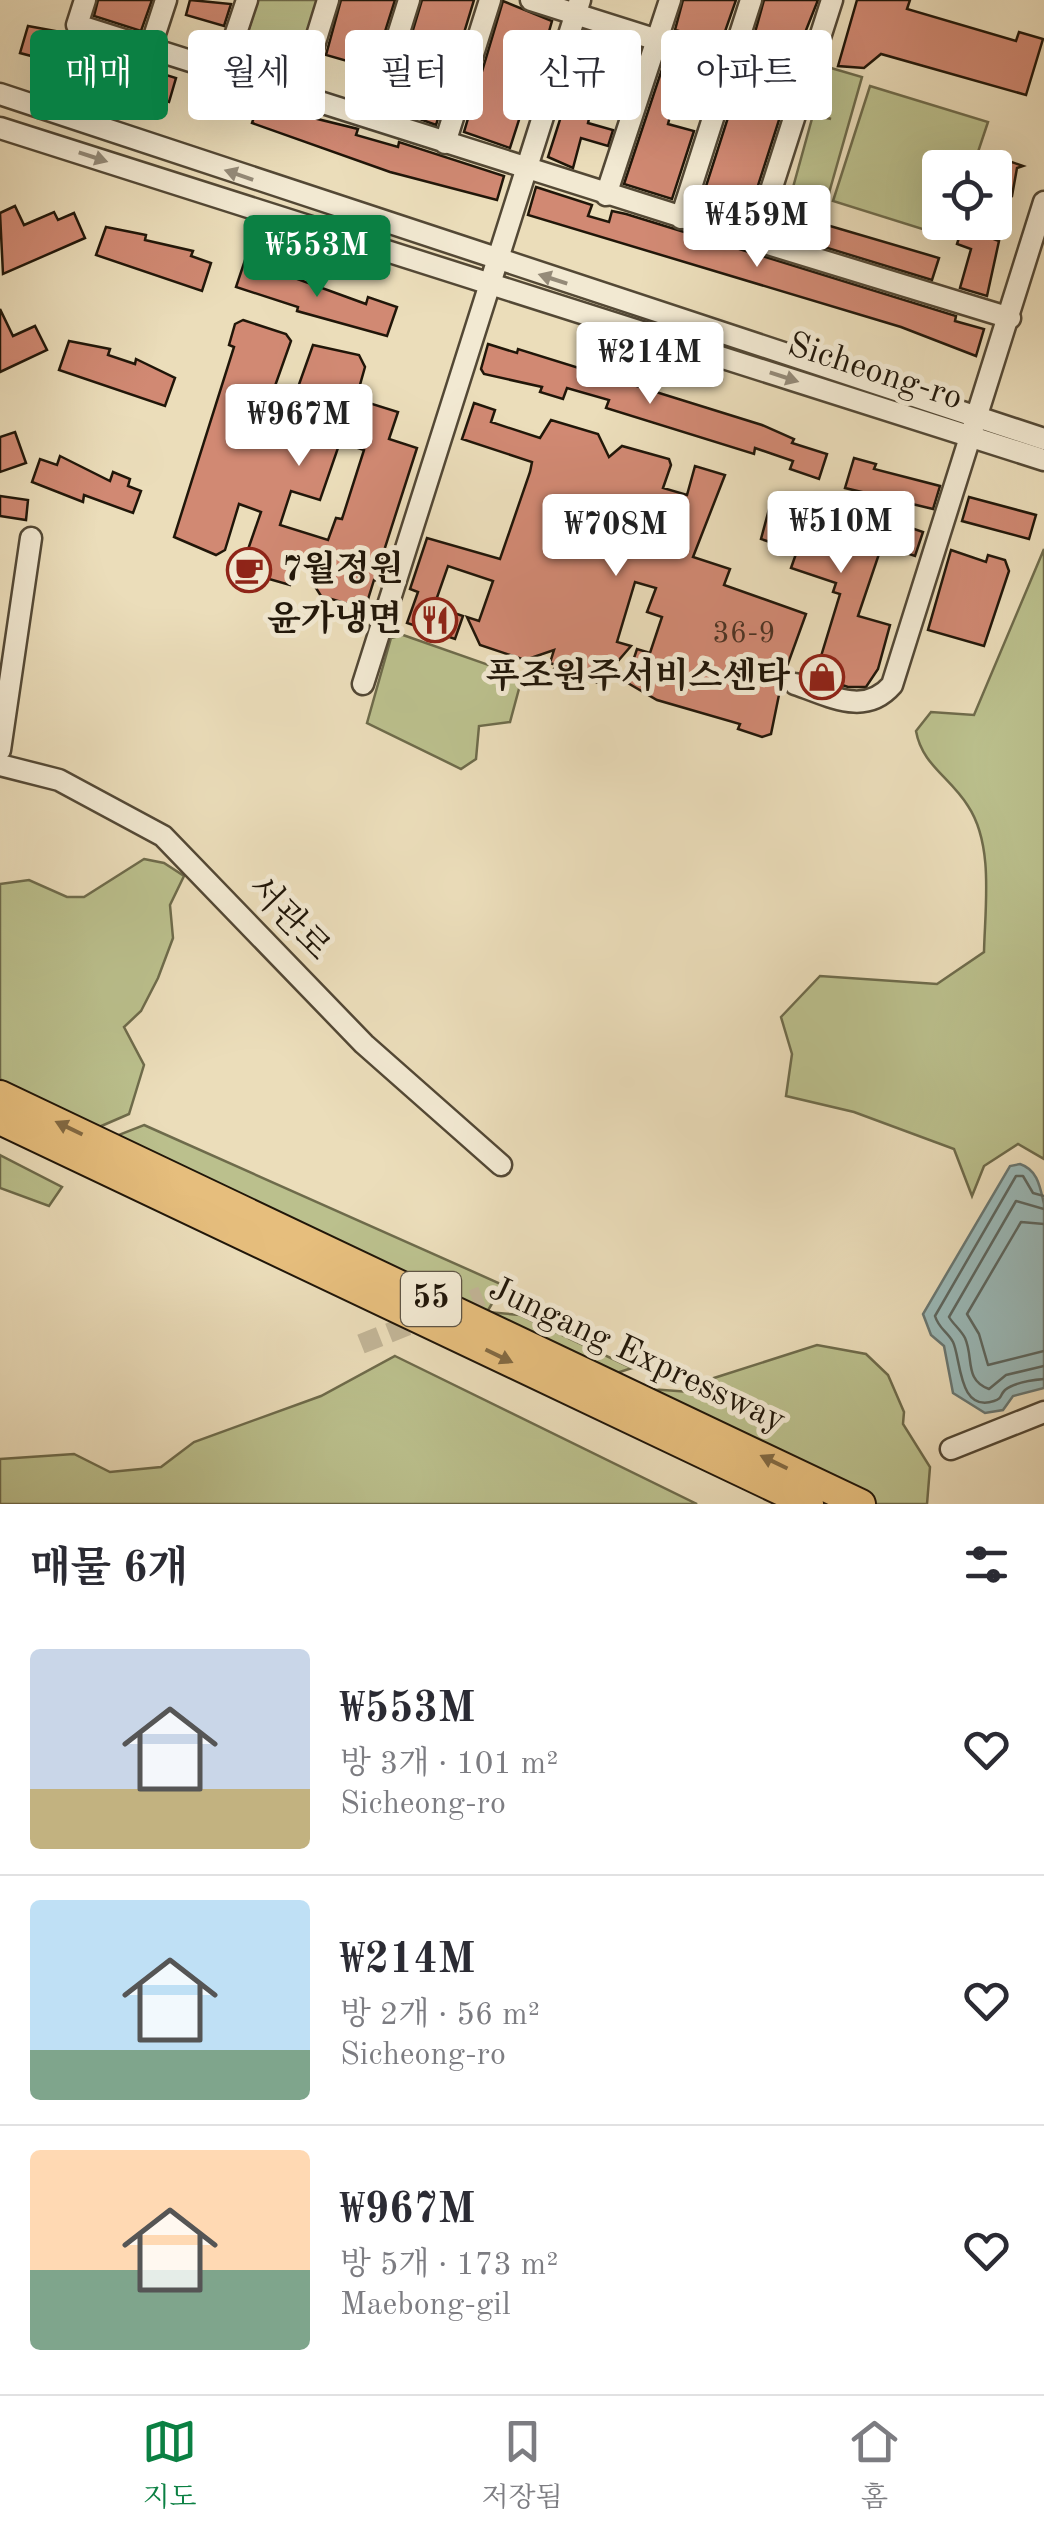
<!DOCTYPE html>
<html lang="ko">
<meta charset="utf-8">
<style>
:root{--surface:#fff;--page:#f2f2f3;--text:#2b2b33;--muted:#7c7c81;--line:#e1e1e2;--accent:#0b8043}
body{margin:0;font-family:"Old Standard TT","Noto Serif KR",serif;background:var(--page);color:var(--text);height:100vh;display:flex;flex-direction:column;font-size:38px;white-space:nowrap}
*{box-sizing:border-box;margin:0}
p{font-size:32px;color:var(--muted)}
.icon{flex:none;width:55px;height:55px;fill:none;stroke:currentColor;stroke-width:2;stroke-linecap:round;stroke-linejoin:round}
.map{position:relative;height:1504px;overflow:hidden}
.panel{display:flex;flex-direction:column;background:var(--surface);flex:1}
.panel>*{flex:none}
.banner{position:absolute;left:30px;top:30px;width:985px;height:90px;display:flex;gap:20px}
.fabs{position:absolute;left:922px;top:150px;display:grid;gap:20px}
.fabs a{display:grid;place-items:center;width:90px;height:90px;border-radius:10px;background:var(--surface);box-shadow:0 10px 40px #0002;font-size:50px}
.price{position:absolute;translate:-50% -85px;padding:0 22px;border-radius:10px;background:#fff;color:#222;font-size:32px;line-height:65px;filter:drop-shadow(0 2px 5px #0008)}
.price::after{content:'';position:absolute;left:50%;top:60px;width:30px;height:22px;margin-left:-15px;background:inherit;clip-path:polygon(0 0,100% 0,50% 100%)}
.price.selected{background:var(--accent);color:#fff}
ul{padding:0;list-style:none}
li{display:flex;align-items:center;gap:30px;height:250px;padding:0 30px}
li+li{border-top:2px solid var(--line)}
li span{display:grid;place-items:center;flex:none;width:280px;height:200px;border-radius:10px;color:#555}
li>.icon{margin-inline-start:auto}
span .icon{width:120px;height:120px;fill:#fffc;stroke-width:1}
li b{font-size:42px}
h2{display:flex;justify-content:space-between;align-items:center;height:120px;padding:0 30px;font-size:42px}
.chip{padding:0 35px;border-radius:10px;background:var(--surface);box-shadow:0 10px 40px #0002;font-size:35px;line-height:90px}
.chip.selected{background:var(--accent);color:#fff}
.dock{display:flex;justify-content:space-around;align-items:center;height:140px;border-top:2px solid var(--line);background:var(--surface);font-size:28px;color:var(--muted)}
.dock a{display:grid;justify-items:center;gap:5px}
.dock .selected{color:var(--accent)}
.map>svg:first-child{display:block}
.green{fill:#bbc08d;stroke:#6e6b4b;stroke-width:2.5}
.water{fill:#9bbab9;stroke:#6a7873;stroke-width:2.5}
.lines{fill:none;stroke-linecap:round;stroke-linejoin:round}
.shore{stroke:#5e6861;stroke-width:2.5}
.building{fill:#d18973;stroke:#201609;stroke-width:2.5;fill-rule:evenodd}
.minor-tunnel{stroke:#c2b597;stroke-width:20;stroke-dasharray:20 10;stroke-linecap:butt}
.minor-casing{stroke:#534835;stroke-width:25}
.highway-casing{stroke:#201609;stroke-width:32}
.minor{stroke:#f2e9d2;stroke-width:20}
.highway{stroke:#e6be7d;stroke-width:28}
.oneway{fill:#948a78}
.oneway2{fill:#836a43}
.labels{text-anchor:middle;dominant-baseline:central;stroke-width:10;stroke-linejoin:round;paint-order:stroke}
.number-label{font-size:30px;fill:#4c3324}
.shield{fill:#f2e9d2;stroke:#5f5545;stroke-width:2.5}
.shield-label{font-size:32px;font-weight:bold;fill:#201609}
.street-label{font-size:35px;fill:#201609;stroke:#f2e9d2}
.poi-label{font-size:35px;font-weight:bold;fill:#201609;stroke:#f2e9d2;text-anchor:end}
</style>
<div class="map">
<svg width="1044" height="1504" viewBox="0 0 1044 1504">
<rect width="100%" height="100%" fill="#ebddba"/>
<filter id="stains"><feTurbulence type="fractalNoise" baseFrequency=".002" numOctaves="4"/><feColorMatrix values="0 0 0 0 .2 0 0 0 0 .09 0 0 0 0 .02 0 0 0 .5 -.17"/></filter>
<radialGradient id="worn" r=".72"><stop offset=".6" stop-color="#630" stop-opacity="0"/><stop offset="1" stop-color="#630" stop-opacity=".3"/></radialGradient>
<!-- green -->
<g class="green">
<polygon points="258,0 322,0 296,82 289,85 241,70 238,63"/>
<polygon points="831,68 862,77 827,200 792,191 813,115 831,119 818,114"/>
<polygon points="870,86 988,122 973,167 940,168 940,222 956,223 951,238 833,201"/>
<path d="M1044 549V1159L1018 1144 984 1166 972 1196 954 1149 854 1112 786 1096 792 1054 781 1017 820 976 937 984 984 952C985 907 994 845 968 806 950 777 922 765 916 731L931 712 974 715Z"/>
<polygon points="403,635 517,675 520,685 510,722 479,726 476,759 461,769 367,723 391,638"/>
<polygon points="144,859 164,863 184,876 170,905 173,938 158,978 141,1011 124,1027 144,1065 129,1114 99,1127 0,1079 0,884 29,880 67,897 84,897"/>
<polygon points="144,1125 503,1285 487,1312 520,1315 632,1368 583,1384 690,1392 714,1378 817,1345 866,1354 888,1375 904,1412 903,1424 930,1467 927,1504 833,1504 93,1145"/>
<polygon points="0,1155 62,1187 49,1206 0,1188"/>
<polygon points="395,1356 697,1504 0,1504 0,1459 74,1454 110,1472 161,1467 194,1442 321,1396"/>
</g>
<!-- water -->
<path class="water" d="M1020 1164C1038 1170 1040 1187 1044 1204V1388L1013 1396 1003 1410 985 1413 953 1393 944 1346 931 1335 923 1314 1010 1166Z"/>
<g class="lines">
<!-- shore -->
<g class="shore">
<path d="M1044 1196 1033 1193 1023 1176H1016L935 1316C939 1329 947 1331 953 1342 961 1358 958 1413 994 1401 1003 1398 999 1396 1005 1390 1015 1382 1032 1380 1044 1379"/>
<path d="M1044 1209 1016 1201 949 1317C953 1324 961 1330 965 1338 974 1358 964 1380 989 1389L1006 1375 1044 1366"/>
<polyline points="1044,1224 1021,1222 967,1314 979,1334 988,1365 1044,1351"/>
</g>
</g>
<!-- building -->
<g class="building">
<polygon points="98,0 152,0 141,31 94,16"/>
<polygon points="190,0 231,4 224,26 186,15"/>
<polygon points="341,0 395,0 371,76 348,70 351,62 326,55"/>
<polygon points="422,0 474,0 436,125 417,118 419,111 391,103"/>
<polygon points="683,0 736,0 721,43 675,30"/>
<polygon points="764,0 818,0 791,68 749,54"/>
<polygon points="857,0 910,0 907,9 1016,41 1019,32 1043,39 1026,95 881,54 864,68 838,66"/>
<polygon points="503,1 552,21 546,42 515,32 505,65 534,73 510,148 464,132"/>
<polygon points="28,26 66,33 139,59 137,66 176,78 169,102 136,92 138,84 20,53"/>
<polygon points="588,32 639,50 633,69 603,60 588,123 613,130 608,146 581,138 573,168 548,157"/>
<polygon points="666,57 713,72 702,109 674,100 668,124 694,131 672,199 624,184"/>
<polygon points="201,79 227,87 219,113 193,106"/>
<polygon points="740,80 787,95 746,223 699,208"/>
<polygon points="260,99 286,106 285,111 358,129 356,135 398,147 399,142 504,176 497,200 390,172 252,123"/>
<polygon points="986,153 1023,166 1017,168 1012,196 995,191 995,168 982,168"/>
<polygon points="536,187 592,205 588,216 609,222 612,211 626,214 956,316 955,321 984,329 976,356 901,327 528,215"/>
<polygon points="15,206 24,225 54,212 58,220 74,213 85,238 3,274 0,213"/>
<polygon points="779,211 939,258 932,280 772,231"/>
<polygon points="964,222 987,222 983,235 999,241 987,296 960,288 971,249 957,244"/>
<polygon points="106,227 146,235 145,240 193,251 191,256 211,263 202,291 96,255"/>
<polygon points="245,260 366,304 368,297 397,307 387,336 297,311 298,307 236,287"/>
<polygon points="0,309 13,336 35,326 47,350 0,372"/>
<path d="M243 320 286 334 291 341 259 431 280 438 313 345 359 355 365 367 356 399 398 412 389 439 417 448 381 560 385 562 379 581 374 580 365 609 321 596 316 588 322 561 300 554 290 585 255 575 254 567 243 564 261 512 239 504 225 550 216 555 174 537 234 347 229 345 235 324ZM340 442 364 450 342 519 336 518 328 540 280 525 291 491 320 500Z"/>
<polygon points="69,341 110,349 108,355 135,364 136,359 175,378 165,406 59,370"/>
<polygon points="488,344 517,353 518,349 762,425 794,439 792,443 827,454 819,479 790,469 793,461 755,448 754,454 606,408 609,400 567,388 563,399 540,392 542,387 484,374 481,369"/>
<polygon points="474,403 495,410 491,422 540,438 551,420 598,434 609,457 622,446 669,459 671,465 663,488 687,495 695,466 725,475 693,557 730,569 724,585 806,614 782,680 771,734 762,737 738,729 740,724 657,700 626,682 637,649 650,653 662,617 647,612 656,588 635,582 617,642 631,646 599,683 554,669 556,665 550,663 554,650 525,660 480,645 467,617 479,621 493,581 448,566 434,606 463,616 455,639 407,623 418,592 410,589 427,538 500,559 530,472 532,462 462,439"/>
<polygon points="15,432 26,463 0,472 0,437"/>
<polygon points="60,456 110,481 113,472 130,479 128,486 141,491 133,513 84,495 83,502 32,482 40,459 57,465"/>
<polygon points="854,458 876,464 874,469 940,486 933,509 845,488"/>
<polygon points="781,494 815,506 818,499 836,505 852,534 858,516 891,501 885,519 923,532 915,556 882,545 858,616 890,625 878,669 866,687 848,687 815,676 840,594 833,592 836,583 791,568 797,551 761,539 772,498"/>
<polygon points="0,496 28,500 26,520 0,516"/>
<polygon points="969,497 1036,515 1029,539 962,521"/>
<polygon points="951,550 986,562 988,555 1005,560 1009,571 984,646 928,630"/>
</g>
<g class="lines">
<!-- minor-tunnel -->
<polyline class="minor-tunnel" points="361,1344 482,1296"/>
<defs>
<g id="minor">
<polyline points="85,0 77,25 755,240"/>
<polyline points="531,0 806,87"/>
<polyline points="832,0 755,240 1010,318"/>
<polyline points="150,49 166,0"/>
<polyline points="223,72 247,0"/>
<polyline points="0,94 1044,439"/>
<polyline points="299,94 328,0"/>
<polyline points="372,118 409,0"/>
<polyline points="0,128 1044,460"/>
<polyline points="445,143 490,0"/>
<polyline points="606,195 670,0"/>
<polyline points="681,218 751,0"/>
<polyline points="363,684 580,0"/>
<path d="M795 684C829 695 864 717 892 685L1044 202"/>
<polyline points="0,750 31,538"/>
<polyline points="0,765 59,780 163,836 364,1044 501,1165"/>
<polyline points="951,1449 1044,1412"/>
</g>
<g id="highway">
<polyline points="0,1095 861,1504"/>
<polyline points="0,1120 809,1504"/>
</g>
</defs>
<!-- minor casing -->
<use href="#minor" class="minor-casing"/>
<!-- highway casing -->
<use href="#highway" class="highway-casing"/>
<!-- minor -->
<use href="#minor" class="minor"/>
<!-- highway -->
<use href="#highway" class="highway"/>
</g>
<!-- one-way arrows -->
<defs><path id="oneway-solid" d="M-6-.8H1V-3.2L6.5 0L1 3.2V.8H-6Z" transform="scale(2.5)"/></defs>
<g class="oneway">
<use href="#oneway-solid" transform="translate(93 157) rotate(18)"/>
<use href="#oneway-solid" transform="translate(239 175) rotate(-161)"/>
<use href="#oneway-solid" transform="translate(553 279) rotate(-162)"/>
<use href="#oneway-solid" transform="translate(784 377) rotate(18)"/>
</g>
<g class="oneway2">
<use href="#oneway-solid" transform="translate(69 1128) rotate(-154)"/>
<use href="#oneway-solid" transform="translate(499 1356) rotate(26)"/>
<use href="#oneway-solid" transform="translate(774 1462) rotate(-154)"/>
</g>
<!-- icons -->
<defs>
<symbol id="cafe-ring" viewBox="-11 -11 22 22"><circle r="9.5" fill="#f2e9d2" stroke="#8f2418" stroke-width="1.5"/><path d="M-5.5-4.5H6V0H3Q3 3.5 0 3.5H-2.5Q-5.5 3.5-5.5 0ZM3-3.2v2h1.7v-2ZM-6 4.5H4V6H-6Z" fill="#8f2418"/></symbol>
<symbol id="restaurant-ring" viewBox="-11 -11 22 22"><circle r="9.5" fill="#f2e9d2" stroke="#8f2418" stroke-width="1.5"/><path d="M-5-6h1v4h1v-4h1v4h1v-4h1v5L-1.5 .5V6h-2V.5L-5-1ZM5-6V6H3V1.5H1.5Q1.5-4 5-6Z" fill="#8f2418"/></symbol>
<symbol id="shop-ring" viewBox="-11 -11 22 22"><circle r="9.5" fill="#f2e9d2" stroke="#8f2418" stroke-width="1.5"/><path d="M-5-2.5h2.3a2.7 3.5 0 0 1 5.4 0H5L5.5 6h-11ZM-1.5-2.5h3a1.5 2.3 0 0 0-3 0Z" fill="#8f2418"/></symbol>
</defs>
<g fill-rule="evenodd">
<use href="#cafe-ring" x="224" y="545" width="50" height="50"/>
<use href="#restaurant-ring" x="410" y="595" width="50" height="50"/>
<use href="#shop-ring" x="797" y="652" width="50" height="50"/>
</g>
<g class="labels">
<!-- number labels -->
<g class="number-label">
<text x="744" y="634">36-9</text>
</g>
<!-- shield labels -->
<rect class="shield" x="401" y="1272" width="60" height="54" rx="8"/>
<g class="shield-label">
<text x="431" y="1299">55</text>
</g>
<!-- street labels -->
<g class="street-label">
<text transform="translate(875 372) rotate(18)">Sicheong-ro</text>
<text transform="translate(288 919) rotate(46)">서관로</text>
<text transform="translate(637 1355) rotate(25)">Jungang Expressway</text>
</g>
<!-- poi labels -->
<g class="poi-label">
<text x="282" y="570" text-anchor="start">7월정원</text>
<text x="402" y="620">윤가냉면</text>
<text x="790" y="677">푸조원주서비스센타</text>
</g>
</g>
<rect width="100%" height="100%" filter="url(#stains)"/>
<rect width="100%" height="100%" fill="url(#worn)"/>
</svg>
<div class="fabs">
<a><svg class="icon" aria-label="locate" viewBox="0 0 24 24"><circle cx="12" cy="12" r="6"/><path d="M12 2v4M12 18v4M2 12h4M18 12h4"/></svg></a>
</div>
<b class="price" style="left:757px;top:270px">₩459M</b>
<b class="price selected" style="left:317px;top:300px">₩553M</b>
<b class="price" style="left:650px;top:407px">₩214M</b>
<b class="price" style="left:299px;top:469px">₩967M</b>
<b class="price" style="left:841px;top:576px">₩510M</b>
<b class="price" style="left:616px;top:579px">₩708M</b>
<div class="banner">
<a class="chip selected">매매</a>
<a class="chip">월세</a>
<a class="chip">필터</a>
<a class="chip">신규</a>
<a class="chip">아파트</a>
</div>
</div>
<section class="panel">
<h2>매물 6개<svg class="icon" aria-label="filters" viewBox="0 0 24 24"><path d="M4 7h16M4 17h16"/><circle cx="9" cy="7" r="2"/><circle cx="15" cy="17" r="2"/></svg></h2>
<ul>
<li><span style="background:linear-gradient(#c9d6e8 70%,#c2b280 0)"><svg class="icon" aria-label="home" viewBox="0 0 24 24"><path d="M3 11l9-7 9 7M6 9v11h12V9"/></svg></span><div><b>₩553M</b><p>방 3개 · 101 m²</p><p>Sicheong-ro</p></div><svg class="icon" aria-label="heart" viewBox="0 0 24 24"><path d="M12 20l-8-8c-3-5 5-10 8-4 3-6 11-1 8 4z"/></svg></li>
<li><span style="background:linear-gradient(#bfe0f5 75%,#7fa58c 0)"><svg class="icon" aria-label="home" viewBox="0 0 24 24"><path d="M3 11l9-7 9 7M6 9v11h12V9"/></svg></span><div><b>₩214M</b><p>방 2개 · 56 m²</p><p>Sicheong-ro</p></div><svg class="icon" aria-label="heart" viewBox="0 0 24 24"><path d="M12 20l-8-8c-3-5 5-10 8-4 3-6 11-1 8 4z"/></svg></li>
<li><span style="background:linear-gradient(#ffd9b3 60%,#7fa58c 0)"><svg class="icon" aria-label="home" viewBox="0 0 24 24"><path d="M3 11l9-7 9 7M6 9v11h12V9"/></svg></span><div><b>₩967M</b><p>방 5개 · 173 m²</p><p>Maebong-gil</p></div><svg class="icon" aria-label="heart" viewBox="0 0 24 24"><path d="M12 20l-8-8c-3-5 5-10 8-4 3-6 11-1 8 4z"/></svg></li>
</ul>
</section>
<nav class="dock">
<a class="selected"><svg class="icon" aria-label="map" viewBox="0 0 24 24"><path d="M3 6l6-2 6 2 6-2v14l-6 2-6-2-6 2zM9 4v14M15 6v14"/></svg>지도</a>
<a><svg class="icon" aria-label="saved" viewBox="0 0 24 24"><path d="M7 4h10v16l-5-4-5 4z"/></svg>저장됨</a>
<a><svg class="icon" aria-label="home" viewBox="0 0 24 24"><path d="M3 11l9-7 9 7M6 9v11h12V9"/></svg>홈</a>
</nav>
